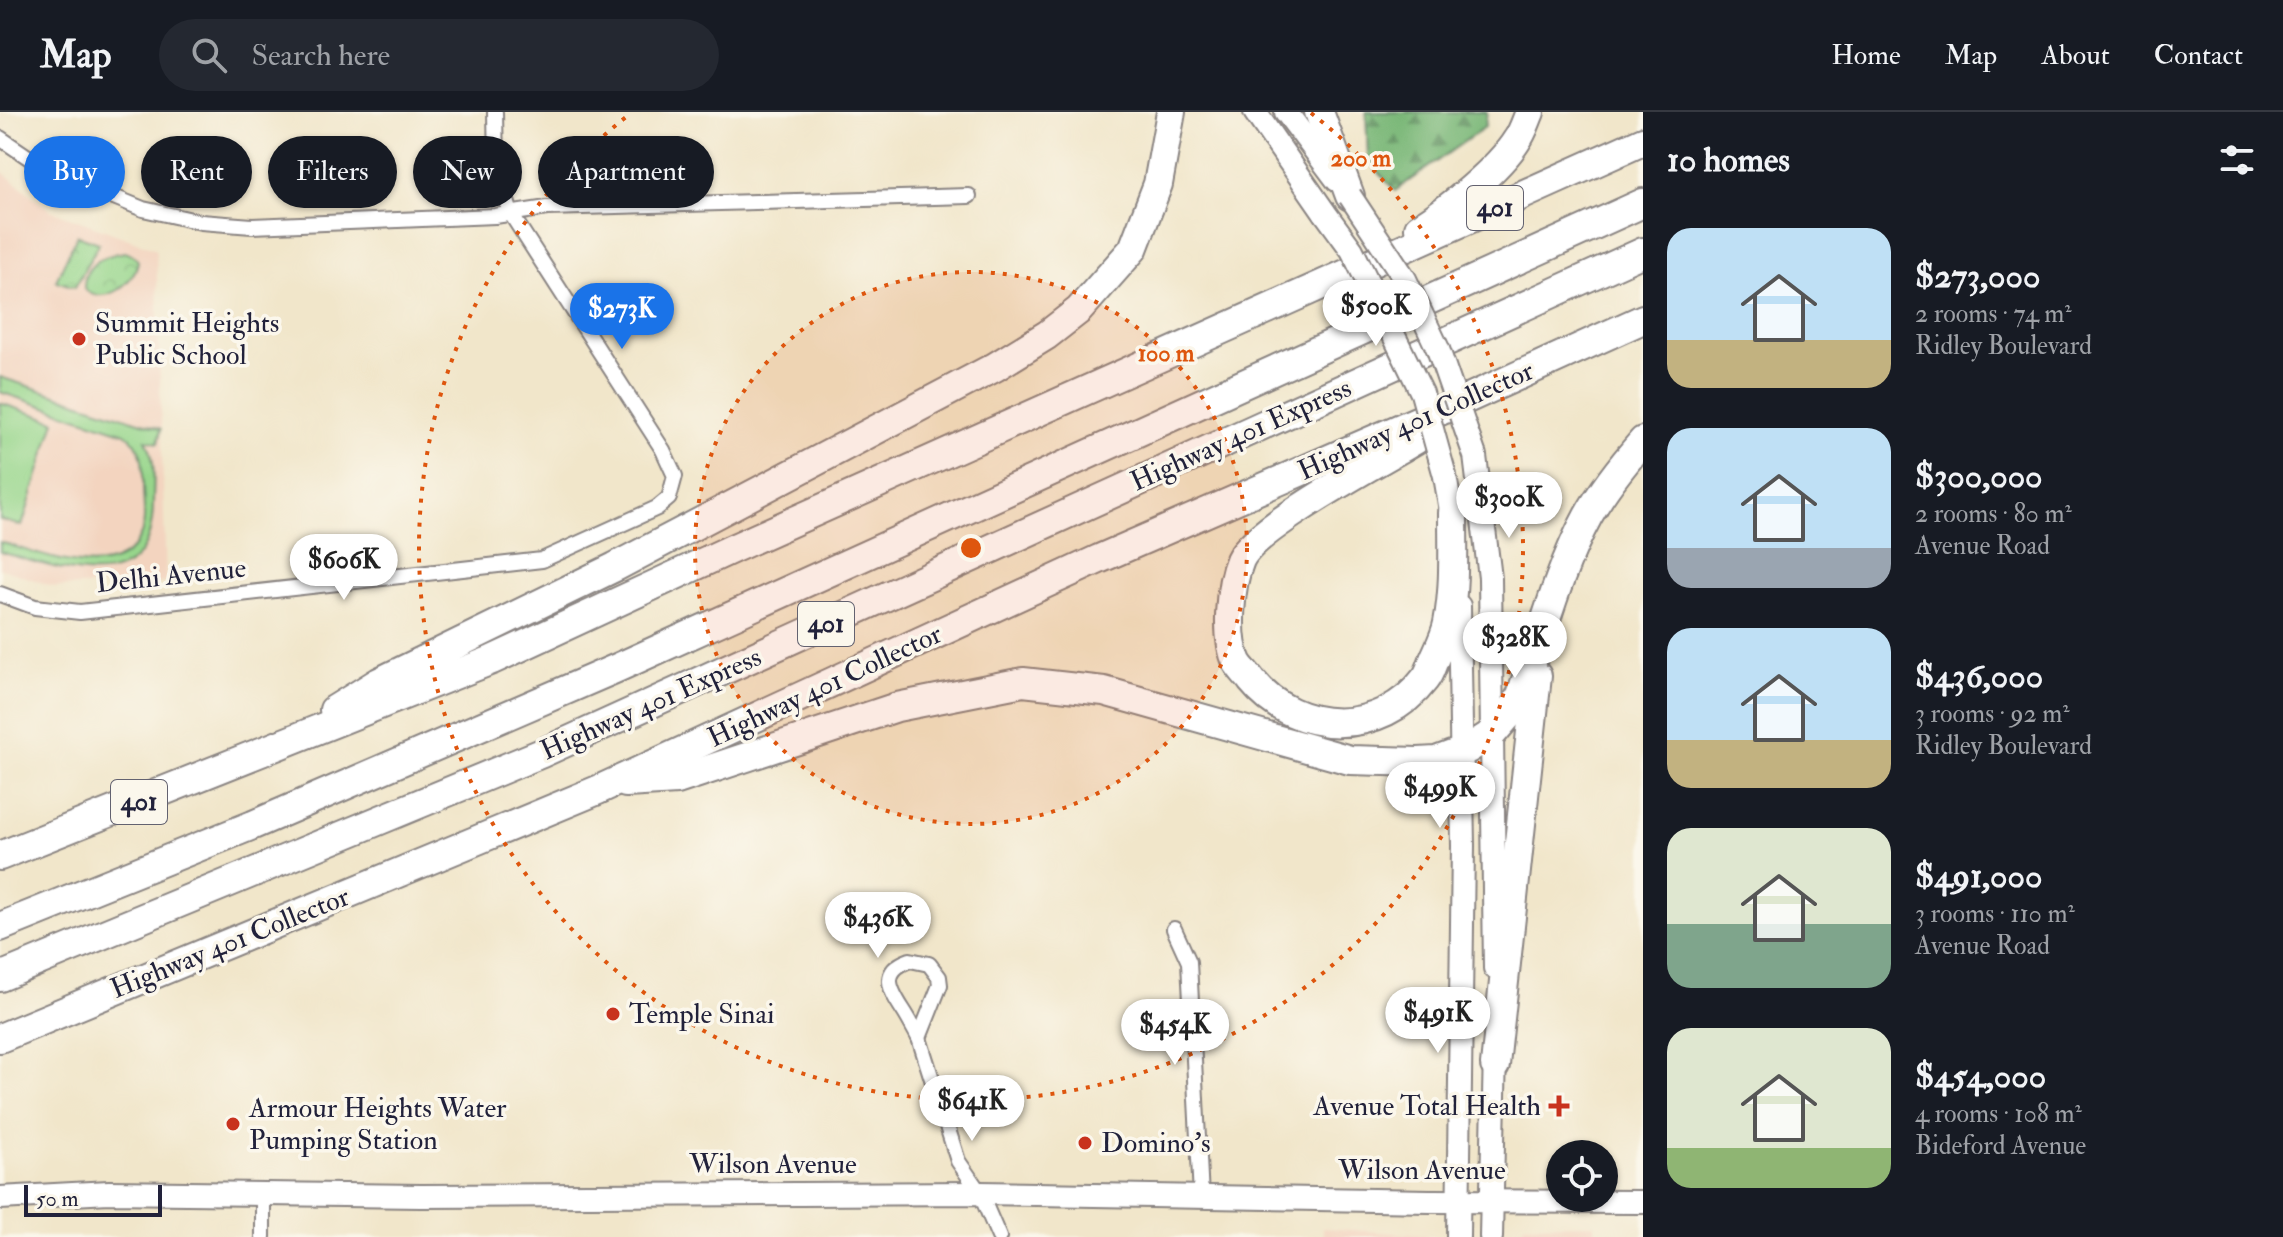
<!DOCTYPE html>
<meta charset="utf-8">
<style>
:root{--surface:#171b24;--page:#242831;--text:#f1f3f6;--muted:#9ea1a6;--line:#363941;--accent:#1a73e8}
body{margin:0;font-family:"IM FELL Double Pica",serif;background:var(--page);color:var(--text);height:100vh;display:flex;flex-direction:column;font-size:30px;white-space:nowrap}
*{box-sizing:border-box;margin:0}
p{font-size:26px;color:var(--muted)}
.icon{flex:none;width:44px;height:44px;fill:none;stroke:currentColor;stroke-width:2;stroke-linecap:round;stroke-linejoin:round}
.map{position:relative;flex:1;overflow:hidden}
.panel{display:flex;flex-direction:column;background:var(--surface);width:640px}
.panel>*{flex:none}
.hud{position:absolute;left:24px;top:24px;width:760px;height:72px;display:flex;gap:16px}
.tools{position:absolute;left:1546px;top:1028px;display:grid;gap:16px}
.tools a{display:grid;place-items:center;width:72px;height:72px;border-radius:50%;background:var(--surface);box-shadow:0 2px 6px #0004;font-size:40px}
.scale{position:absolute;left:24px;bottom:20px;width:138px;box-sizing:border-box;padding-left:8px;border:4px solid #22223b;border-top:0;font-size:22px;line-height:28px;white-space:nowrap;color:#22223b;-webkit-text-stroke:6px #fbf7ec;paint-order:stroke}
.price{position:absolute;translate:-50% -68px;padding:0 18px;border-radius:28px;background:#fff;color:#222;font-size:26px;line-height:52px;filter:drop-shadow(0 2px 4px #0008)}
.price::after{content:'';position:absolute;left:50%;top:48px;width:24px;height:18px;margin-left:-12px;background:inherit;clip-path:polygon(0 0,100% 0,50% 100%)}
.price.on{background:var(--accent);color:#fff}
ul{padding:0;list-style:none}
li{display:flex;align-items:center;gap:24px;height:200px;padding:0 24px}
li span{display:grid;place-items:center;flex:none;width:224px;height:160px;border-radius:24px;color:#555}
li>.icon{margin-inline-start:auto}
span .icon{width:96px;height:96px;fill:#fffc;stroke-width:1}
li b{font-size:34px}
h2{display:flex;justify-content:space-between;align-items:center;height:96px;padding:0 24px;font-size:34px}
.pill{padding:0 28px;border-radius:36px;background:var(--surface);box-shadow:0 2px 6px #0004;font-size:28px;line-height:72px}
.pill.on{background:var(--accent);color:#fff}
header{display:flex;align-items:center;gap:48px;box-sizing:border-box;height:112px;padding:0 40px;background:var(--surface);border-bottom:2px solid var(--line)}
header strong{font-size:38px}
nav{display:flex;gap:44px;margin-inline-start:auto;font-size:28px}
.search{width:560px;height:72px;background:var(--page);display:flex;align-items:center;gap:20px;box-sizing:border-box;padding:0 28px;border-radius:44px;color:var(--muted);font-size:30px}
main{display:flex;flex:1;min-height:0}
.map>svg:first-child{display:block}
.built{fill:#f3d4bf}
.green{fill:#97d68b;stroke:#5c7c63;stroke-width:2}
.forest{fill:url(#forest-firs);stroke:#4e6c59;stroke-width:2}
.park{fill:url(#park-crowns);stroke:#5c7c63;stroke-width:2}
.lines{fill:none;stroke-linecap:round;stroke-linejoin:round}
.minor-casing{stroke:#8a8482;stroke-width:18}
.secondary-casing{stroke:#8a8482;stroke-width:26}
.motorway-casing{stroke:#8a8482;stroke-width:32}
.minor{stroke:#fff;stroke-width:14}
.secondary{stroke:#fff;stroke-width:22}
.motorway{stroke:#fff;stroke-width:28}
.secondary-bridge-casing{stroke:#8a8482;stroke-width:26;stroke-linecap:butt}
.secondary-bridge{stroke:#fff;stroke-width:22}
.ring{fill:none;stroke:#de560e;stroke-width:4;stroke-dasharray:4 8}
.poi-dot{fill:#c8321e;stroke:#fbf7ec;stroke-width:3}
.labels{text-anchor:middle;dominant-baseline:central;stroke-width:7;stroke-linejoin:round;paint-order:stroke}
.shield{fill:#fbf7ec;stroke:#636270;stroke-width:2}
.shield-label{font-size:26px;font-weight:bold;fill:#22223b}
.poi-label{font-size:28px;fill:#22223b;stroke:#fbf7ec;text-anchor:start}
.street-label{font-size:28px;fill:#22223b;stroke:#fbf7ec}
.centre{fill:#de560e;stroke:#fbf7ec;stroke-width:4}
.ring-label{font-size:24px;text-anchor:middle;font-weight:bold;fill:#de560e;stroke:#fbf7ec;stroke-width:7;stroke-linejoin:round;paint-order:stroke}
</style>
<header>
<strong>Map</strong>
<div class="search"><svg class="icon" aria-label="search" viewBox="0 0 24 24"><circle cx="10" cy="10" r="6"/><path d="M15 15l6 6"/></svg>Search here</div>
<nav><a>Home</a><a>Map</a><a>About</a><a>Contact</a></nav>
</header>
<main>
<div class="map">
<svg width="1643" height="1125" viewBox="0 0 1643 1125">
<defs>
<pattern id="forest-firs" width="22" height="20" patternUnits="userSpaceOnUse" patternTransform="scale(2)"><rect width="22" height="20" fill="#79b777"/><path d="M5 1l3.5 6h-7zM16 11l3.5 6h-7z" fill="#639463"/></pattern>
<pattern id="park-crowns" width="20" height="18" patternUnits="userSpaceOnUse" patternTransform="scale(2)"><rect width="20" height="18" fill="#97d68b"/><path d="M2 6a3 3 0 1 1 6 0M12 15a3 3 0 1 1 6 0" fill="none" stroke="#82b779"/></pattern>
</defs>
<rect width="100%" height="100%" fill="#fbf7ec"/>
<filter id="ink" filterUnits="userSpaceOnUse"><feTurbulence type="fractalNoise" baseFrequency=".0125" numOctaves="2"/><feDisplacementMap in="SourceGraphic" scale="16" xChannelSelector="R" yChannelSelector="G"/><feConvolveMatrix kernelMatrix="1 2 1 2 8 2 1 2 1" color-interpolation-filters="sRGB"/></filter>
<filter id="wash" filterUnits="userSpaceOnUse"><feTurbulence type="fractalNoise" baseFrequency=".006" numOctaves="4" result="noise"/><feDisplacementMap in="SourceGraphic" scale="32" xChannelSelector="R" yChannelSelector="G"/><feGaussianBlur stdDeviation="1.8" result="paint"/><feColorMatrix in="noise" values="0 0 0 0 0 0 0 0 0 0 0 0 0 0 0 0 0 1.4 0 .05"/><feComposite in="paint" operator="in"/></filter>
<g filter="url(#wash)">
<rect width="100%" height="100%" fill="#f1e6ca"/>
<!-- built -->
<g class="built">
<polygon points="0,58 50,98 156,137 166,471 55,475 0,456"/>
<polygon points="1595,1112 1595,1125 1520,1125 1524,1113"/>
<polygon points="1323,1116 1432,1124 1432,1125 1323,1125"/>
</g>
<!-- green -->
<g class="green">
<path d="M0 265 161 317 158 331 146 328C157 348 153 372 153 394 151 493 60 457 0 440V430C38 441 118 476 140 424 147 410 143 390 143 375 143 353 145 335 125 321L0 280Z"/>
<polygon points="0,291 55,309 22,414 0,408"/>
</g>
<!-- forest -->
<polygon class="forest" points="1366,0 1487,0 1485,15 1395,79 1368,48"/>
<!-- park -->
<g class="park">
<polygon points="77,123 99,131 75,175 56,169"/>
<path d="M125 140 134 144 138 149C135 171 104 195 84 177 83 152 103 143 125 140Z"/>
</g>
</g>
<g filter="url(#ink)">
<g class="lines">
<defs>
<g id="minor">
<polyline points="0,26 31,47 70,67 143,97 201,110 252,114 495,104 547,96 969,84"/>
<polyline points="0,482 35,495 80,500 542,448 657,396 669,386 675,364 663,338 511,102 496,52 495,0"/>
<polyline points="1174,817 1189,850 1201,1085"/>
<path d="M910 848 929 852 939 865 940 873 919 926C914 917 909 907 903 898 890 878 879 859 910 848Z"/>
<polyline points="919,926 958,1049 980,1081 999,1125"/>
<polyline points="263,1125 263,1082"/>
</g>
<g id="secondary">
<polyline points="1255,0 1325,101"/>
<polyline points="1286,0 1337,68"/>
<polyline points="1475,344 1490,466 1495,856"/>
<polyline points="1445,364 1454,416"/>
<polyline points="0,1086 109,1080 421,1084 980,1081 1430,1089 1643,1090"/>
<polyline points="1458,1125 1463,734 1459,494"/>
<polyline points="1491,1125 1495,938"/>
</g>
<g id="motorway">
<polyline points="1319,0 1350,84"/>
<path d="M1419 116C1448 98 1499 57 1517 28 1523 20 1526 9 1530 0"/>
<path d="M1428 316 1415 328C1380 349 1254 416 1240 448 1230 472 1225 525 1237 550 1240 556 1248 563 1252 569 1297 624 1381 625 1425 567 1430 561 1432 552 1435 545 1440 534 1446 522 1448 511 1455 475 1453 437 1453 401"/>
<polyline points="334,598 379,570 615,455 995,255 1047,223 1079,198 1133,137 1158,72 1171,0"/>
<path d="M626 671 677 668 897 595 1023 570 1104 579 1350 648 1418 650 1436 649 1468 637 1493 621 1511 600 1521 583C1542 523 1558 459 1588 404 1603 377 1623 352 1643 329"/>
<polyline points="0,744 492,548 734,436 1643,29"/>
<polyline points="0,815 253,713 617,556 1643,91"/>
<polyline points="0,865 542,641 1643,140"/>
<polyline points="0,926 598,678 1099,447 1449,295 1643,207"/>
<polyline points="1495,953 1537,564"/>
</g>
</defs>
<!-- minor casing -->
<use href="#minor" class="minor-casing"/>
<!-- secondary casing -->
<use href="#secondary" class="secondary-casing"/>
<!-- motorway casing -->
<use href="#motorway" class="motorway-casing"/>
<!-- minor -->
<use href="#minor" class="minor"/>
<!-- secondary -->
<use href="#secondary" class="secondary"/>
<!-- motorway -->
<use href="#motorway" class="motorway"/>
<defs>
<g id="secondary-bridge">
<polyline points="1350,84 1405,167 1438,237 1475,344"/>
<polyline points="1325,101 1352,138 1422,281 1445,364"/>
</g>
</defs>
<!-- secondary-bridge casing -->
<use href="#secondary-bridge" class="secondary-bridge-casing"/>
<!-- secondary-bridge -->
<use href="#secondary-bridge" class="secondary-bridge"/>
</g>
</g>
<!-- distance rings -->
<circle cx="971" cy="436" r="276" fill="#de560e" fill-opacity=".12"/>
<g class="ring">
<circle cx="971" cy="436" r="276"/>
<path d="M1311 1A552 552 0 1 1 631 1"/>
</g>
<!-- markers -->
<g class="poi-dot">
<circle cx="79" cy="227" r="8"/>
<circle cx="613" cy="902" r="8"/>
<path d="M1555 982h8v8h8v8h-8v8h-8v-8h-8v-8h8z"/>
<circle cx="233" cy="1012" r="8"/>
<circle cx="1085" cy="1031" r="8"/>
</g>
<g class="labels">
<!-- shield labels -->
<g class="shield">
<rect x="1467" y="74" width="56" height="44" rx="6"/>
<rect x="798" y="490" width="56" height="44" rx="6"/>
<rect x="111" y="668" width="56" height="44" rx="6"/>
</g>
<g class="shield-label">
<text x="1495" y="96">401</text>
<text x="826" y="512">401</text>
<text x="139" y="690">401</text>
</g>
<!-- poi labels -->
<g class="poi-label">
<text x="95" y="211">Summit Heights<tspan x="95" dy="32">Public School</tspan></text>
<text x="629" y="902">Temple Sinai</text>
<text x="1541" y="994" text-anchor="end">Avenue Total Health</text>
<text x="249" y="996">Armour Heights Water<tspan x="249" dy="32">Pumping Station</tspan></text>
<text x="1101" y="1031">Domino's</text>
</g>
<!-- street labels -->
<g class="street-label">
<text transform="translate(1416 309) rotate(-24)">Highway 401 Collector</text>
<text transform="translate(1241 323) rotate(-24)">Highway 401 Express</text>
<text transform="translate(171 464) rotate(-6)">Delhi Avenue</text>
<text transform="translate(825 574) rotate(-25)">Highway 401 Collector</text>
<text transform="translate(651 592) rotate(-24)">Highway 401 Express</text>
<text transform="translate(230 831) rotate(-22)">Highway 401 Collector</text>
<text x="773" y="1052">Wilson Avenue</text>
<text x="1422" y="1058">Wilson Avenue</text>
</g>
</g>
<circle cx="971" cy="436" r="12" class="centre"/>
<g class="ring-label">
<text x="1361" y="54">200 m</text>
<text x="1166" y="249">100 m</text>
</g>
</svg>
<div class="tools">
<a><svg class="icon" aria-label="locate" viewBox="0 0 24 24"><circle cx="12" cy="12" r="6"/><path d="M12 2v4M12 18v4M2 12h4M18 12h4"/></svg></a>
</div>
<div class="scale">50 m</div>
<b class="price" style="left:1376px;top:236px">$500K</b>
<b class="price on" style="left:622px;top:239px">$273K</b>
<b class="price" style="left:1509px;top:428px">$300K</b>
<b class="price" style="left:344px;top:490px">$606K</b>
<b class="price" style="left:1515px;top:568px">$328K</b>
<b class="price" style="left:1440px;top:718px">$499K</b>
<b class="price" style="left:878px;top:848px">$436K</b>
<b class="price" style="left:1438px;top:943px">$491K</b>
<b class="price" style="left:1175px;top:955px">$454K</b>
<b class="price" style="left:972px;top:1031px">$641K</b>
<div class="hud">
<a class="pill on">Buy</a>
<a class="pill">Rent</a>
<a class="pill">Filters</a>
<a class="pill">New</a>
<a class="pill">Apartment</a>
</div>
</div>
<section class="panel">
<h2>10 homes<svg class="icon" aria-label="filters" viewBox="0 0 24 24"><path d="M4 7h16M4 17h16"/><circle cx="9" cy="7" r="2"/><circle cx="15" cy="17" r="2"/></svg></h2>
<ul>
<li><span style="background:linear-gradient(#bfe0f5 70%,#c2b280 0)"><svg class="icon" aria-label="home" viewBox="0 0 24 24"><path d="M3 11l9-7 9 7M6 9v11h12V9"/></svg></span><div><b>$273,000</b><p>2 rooms · 74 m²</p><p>Ridley Boulevard</p></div></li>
<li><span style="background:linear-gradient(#bfe0f5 75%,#9aa5b1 0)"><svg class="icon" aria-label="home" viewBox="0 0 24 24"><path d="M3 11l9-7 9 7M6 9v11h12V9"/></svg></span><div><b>$300,000</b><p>2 rooms · 80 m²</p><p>Avenue Road</p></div></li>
<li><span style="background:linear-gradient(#bfe0f5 70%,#c2b280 0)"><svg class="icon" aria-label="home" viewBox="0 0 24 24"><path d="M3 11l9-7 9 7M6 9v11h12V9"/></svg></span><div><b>$436,000</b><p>3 rooms · 92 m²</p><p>Ridley Boulevard</p></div></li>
<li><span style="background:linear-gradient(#dfe7d0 60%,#7fa58c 0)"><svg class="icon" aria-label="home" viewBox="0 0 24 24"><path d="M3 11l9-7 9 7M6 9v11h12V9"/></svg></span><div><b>$491,000</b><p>3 rooms · 110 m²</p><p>Avenue Road</p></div></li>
<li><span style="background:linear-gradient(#dfe7d0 75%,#8fb573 0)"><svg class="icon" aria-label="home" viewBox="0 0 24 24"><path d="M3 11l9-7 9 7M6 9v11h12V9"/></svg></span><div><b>$454,000</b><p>4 rooms · 108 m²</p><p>Bideford Avenue</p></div></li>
</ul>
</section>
</main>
